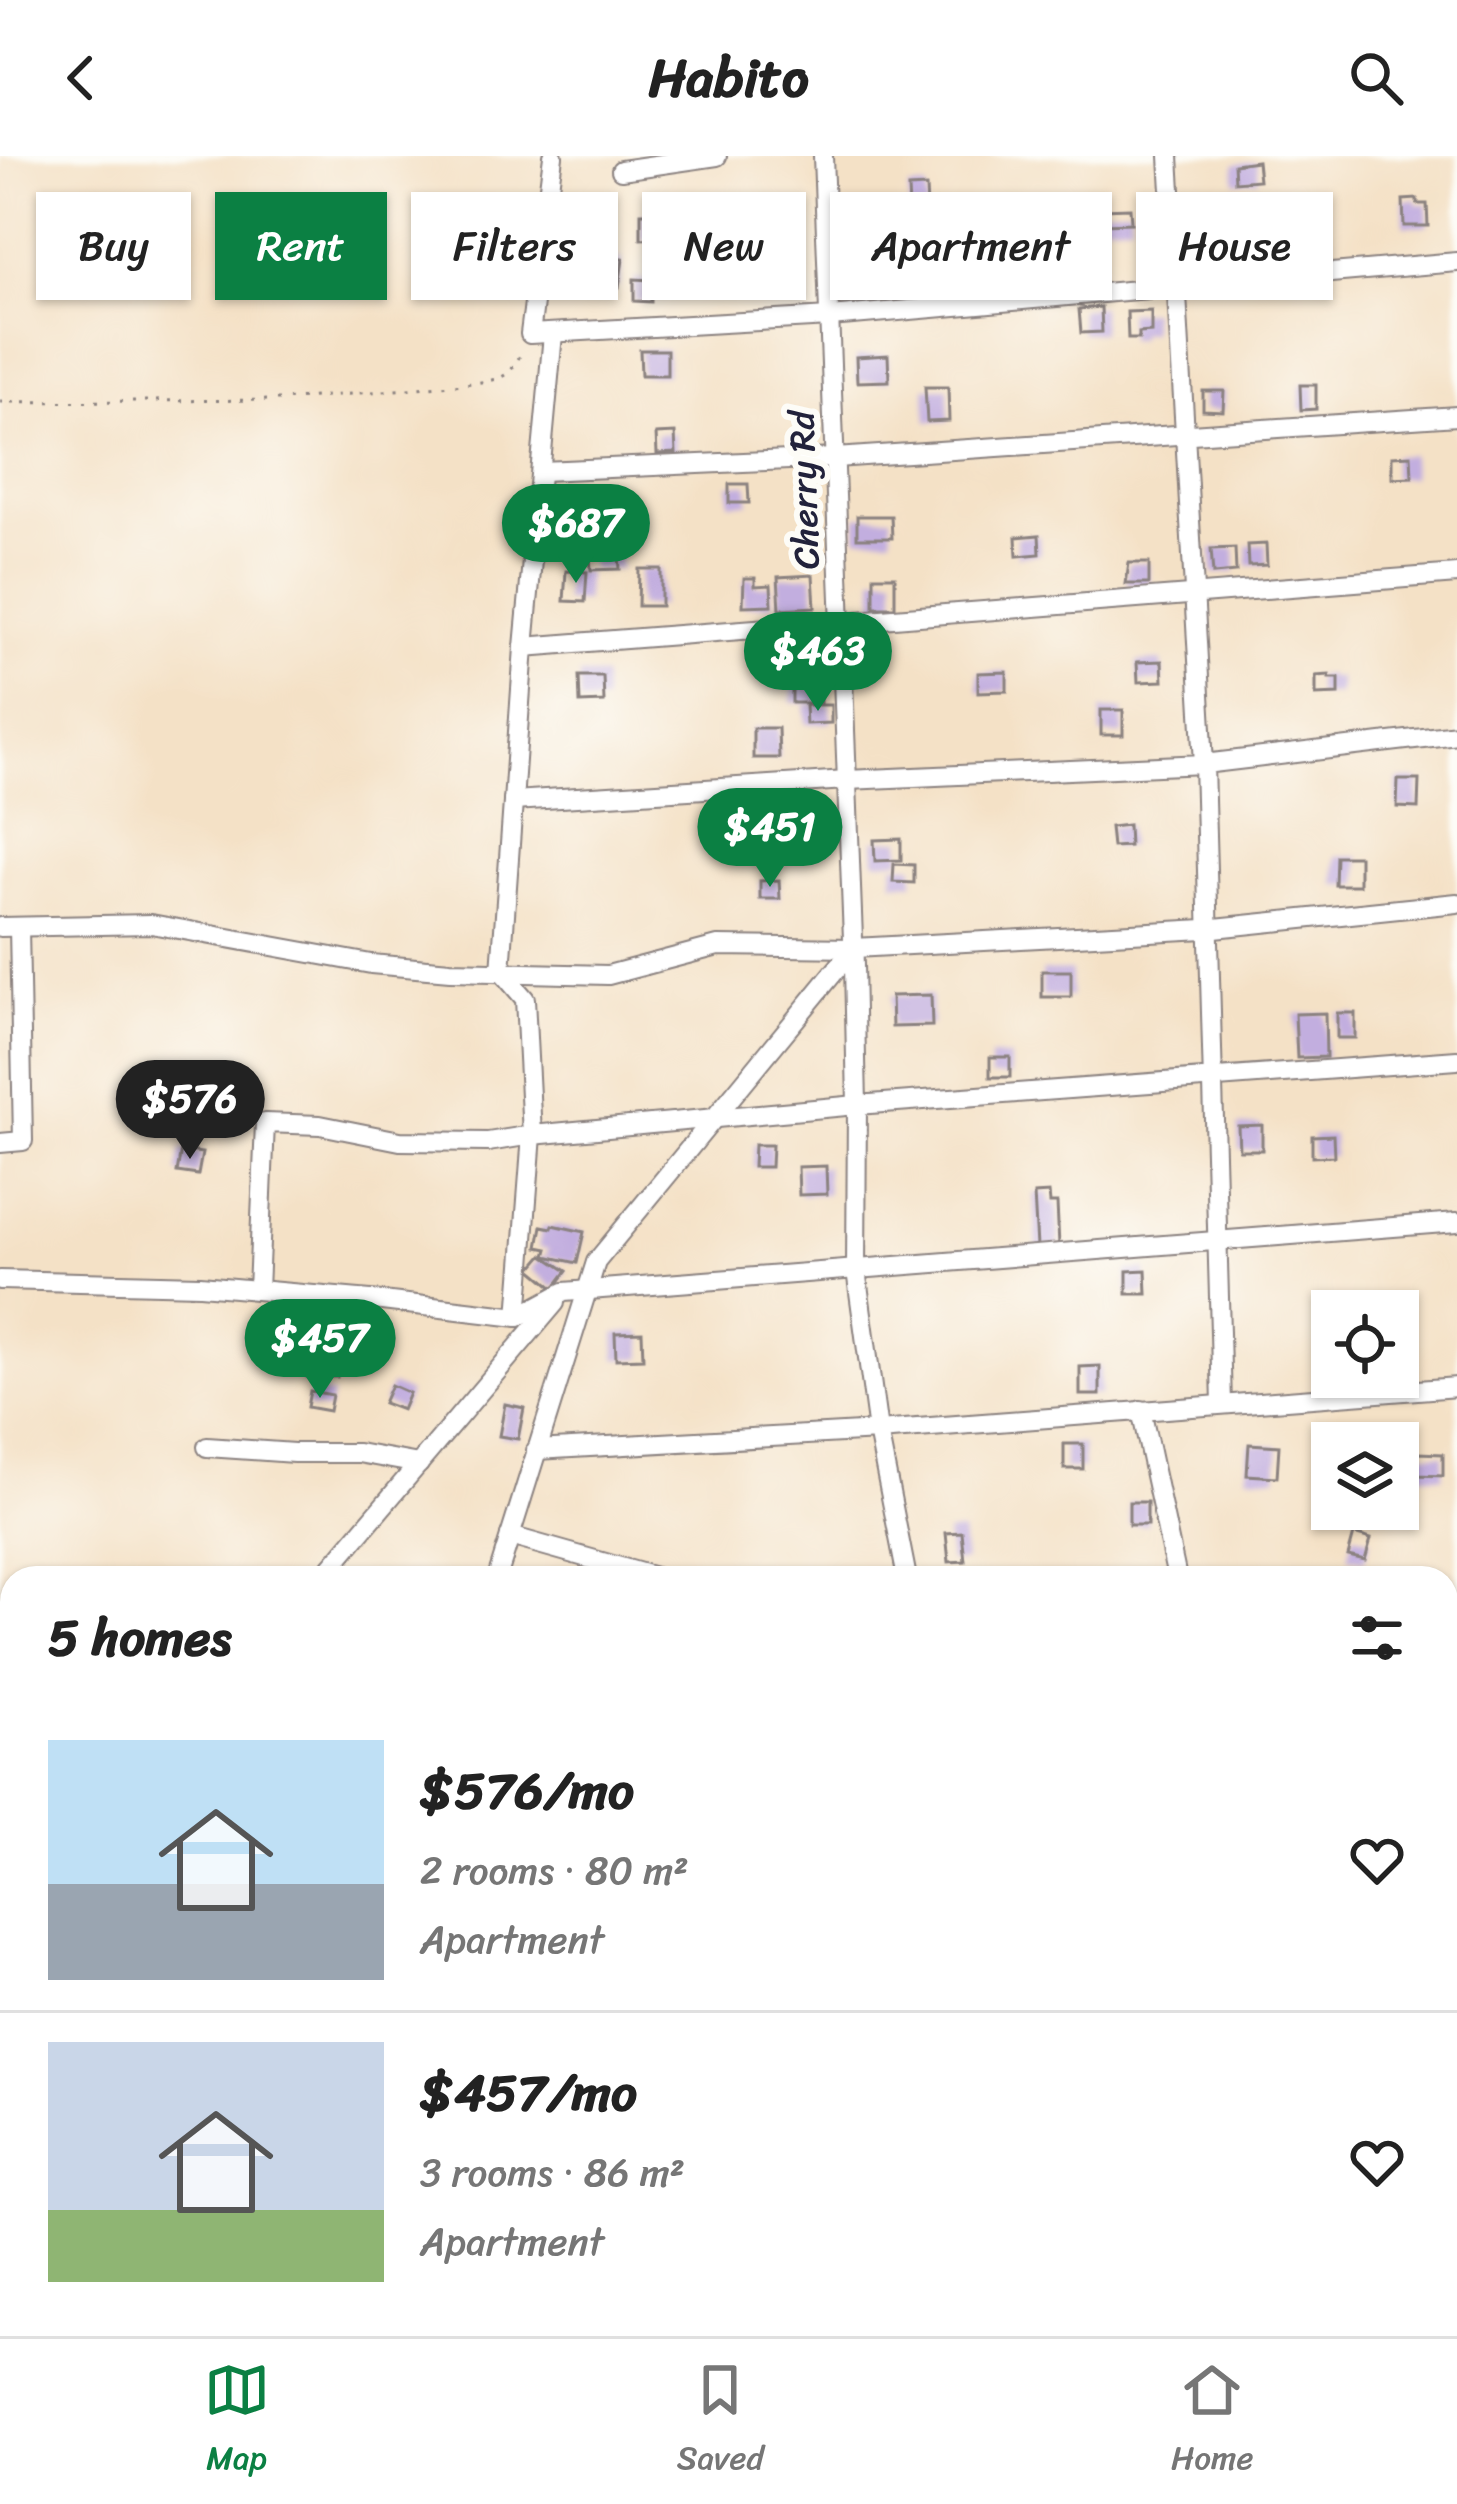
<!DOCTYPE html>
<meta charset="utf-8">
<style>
:root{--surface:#fff;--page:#f2f2f2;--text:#222;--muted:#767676;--line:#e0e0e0;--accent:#0b8043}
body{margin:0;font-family:Sriracha,sans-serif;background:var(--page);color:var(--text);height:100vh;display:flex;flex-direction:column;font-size:45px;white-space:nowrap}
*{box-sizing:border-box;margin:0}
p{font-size:39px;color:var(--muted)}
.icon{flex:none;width:66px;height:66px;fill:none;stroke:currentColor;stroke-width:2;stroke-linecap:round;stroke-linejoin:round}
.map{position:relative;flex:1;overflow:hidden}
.side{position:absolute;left:0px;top:1410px;width:1458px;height:771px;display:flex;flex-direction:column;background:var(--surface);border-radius:36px 36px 0 0;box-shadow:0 3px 9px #0004}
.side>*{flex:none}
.banner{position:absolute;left:36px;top:36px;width:1386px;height:108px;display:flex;gap:24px}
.controls{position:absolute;left:1311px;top:1134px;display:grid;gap:24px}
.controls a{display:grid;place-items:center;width:108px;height:108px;border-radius:0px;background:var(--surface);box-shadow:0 3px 9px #0004;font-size:60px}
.price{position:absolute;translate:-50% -102px;padding:0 27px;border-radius:42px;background:var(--accent);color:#fff;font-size:39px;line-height:78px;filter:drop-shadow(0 3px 6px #0008)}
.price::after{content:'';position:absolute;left:50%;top:72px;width:36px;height:27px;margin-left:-18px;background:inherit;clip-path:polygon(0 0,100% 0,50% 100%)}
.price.selected{background:#222;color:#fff}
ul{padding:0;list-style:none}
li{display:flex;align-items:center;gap:36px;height:300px;padding:0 48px}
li+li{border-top:3px solid var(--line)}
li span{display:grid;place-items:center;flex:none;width:336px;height:240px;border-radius:0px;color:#555}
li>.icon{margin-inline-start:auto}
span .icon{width:144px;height:144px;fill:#fffc;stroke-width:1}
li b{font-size:51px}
h2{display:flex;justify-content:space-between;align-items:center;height:144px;padding:0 48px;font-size:51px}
.pill{padding:0 42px;border-radius:0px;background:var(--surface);box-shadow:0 3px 9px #0004;font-size:42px;line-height:108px}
.pill.selected{background:var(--accent);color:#fff}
header{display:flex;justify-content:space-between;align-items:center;height:156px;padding:0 48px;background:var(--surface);font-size:54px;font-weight:800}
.dock{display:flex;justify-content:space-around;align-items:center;height:168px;border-top:3px solid var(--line);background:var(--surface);font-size:33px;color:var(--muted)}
.dock a{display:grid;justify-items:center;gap:6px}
.dock .selected{color:var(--accent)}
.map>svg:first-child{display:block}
.building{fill:#c2aedf}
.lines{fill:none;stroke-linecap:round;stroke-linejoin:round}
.minor-casing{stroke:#8b8280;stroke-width:22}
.path{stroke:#8b8280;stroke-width:3;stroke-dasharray:3 9;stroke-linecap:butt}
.minor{stroke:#fff;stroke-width:18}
.labels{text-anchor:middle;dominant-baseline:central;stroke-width:12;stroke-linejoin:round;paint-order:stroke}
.street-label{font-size:36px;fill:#22223b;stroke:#fdfcf7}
</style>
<header><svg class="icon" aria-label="back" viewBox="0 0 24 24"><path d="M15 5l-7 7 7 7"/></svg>Habito<svg class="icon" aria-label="search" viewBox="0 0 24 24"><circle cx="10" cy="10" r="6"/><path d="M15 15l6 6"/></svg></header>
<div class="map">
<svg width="1457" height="2180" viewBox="0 0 1457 2180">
<rect width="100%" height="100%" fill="#fdfcf7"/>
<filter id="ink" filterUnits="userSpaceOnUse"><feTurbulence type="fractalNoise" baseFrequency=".00833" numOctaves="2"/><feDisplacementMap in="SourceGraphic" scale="24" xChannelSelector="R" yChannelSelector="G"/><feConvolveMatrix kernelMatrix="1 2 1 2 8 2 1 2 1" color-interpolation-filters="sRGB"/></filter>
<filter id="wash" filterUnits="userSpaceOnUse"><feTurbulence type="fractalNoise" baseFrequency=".004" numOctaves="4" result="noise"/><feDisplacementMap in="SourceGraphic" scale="48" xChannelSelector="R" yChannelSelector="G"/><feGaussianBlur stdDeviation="2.7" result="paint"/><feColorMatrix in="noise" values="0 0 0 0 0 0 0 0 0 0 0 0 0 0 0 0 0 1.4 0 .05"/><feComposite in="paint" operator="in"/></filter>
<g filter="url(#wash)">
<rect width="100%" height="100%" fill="#f4e1c6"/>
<g id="blocks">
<!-- building -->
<g class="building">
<polygon points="1257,5 1259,24 1235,26 1234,8"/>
<polygon points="926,31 927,52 909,52 908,32"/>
<rect x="690" y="39" width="23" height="22"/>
<polygon points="1417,43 1417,48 1427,48 1428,70 1404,70 1403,44"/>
<polygon points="1181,47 1194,47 1194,57 1196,57 1196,86 1178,86 1178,57 1181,57"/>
<polygon points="1273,51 1275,82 1245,83 1244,52"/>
<polygon points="1130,52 1131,67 1103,68 1102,53"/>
<polygon points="641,57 660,57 660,82 641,83"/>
<polygon points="1227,61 1227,82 1200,82 1200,62"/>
<rect x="979" y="67" width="18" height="23"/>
<polygon points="679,84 689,84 690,96 716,94 719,132 698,133 697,124 687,124 687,119 676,120 674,97 679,97"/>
<polygon points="1047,84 1048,102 1025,102 1024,85"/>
<polygon points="870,97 888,97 889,127 870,127"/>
<polygon points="610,102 623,103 619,131 599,128 602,110 609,110"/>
<polygon points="634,123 651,124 651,146 634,145"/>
<polygon points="1101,151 1102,176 1081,177 1079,153"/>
<polygon points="1151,155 1151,176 1139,177 1139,183 1128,183 1127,156"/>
<polygon points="640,194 667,194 667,219 641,219"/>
<polygon points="888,199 889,225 857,226 856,201"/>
<polygon points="1300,229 1316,229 1316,253 1301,254"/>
<polygon points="925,231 948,231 949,265 927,266"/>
<polygon points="1203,235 1224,235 1223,255 1203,254"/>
<polygon points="675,277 676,297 657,298 656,278"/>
<polygon points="1411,299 1412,321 1392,322 1392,300"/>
<polygon points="729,328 748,328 749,347 729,347"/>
<polygon points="572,346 592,346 593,370 573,371"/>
<polygon points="857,360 891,360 892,382 857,382"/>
<polygon points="1039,379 1040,398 1017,400 1016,381"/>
<polygon points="1266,388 1267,409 1248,410 1247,389"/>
<polygon points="1235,392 1236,416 1213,418 1211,393"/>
<polygon points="619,400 620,413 591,414 590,401"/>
<polygon points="1129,407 1149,407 1149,428 1126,428"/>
<polygon points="639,413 661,413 661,450 638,450"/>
<polygon points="566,415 587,416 585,446 564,445"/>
<polygon points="813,419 815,451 780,453 778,421"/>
<rect x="874" y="420" width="21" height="31"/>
<polygon points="744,422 755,422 755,430 771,429 772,449 743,450"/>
<polygon points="1162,505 1163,525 1138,526 1137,506"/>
<polygon points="1007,516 1007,535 978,536 978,517"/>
<rect x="792" y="519" width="28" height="28"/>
<polygon points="1329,519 1329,522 1339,522 1339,538 1316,539 1316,520"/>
<polygon points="579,520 603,520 604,546 580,547"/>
<polygon points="805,549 831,549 831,567 806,568"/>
<rect x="1101" y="554" width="22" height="25"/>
<polygon points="753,572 778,572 779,602 753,602"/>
<polygon points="1398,624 1419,624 1418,652 1397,651"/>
<polygon points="792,645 813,645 812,669 785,668 786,654 792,654"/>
<polygon points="1128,669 1129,690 1112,691 1110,671"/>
<polygon points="901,683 901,704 875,705 874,684"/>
<polygon points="1336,700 1359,700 1359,729 1335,729"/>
<polygon points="894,708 914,709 914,727 893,726"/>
<polygon points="779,724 780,743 760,743 760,725"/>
<rect x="1042" y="815" width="29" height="26"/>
<polygon points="931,839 932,870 892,871 891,840"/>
<polygon points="1325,857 1326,901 1297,902 1295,858"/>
<rect x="1337" y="857" width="18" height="25"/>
<rect x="990" y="901" width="20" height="20"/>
<polygon points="1262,969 1262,994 1239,994 1238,970"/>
<polygon points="1333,979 1334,1000 1312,1001 1312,980"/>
<polygon points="754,989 772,989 771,1011 753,1011"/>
<polygon points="181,994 202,997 198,1019 177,1016"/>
<polygon points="826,1010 827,1038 799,1039 798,1011"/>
<polygon points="1049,1037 1050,1047 1057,1047 1059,1090 1037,1091 1034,1038"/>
<polygon points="553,1069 584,1076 577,1107 546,1100 548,1093 538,1091 542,1070 552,1072"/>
<polygon points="543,1099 567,1115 554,1132 531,1113"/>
<polygon points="1146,1114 1147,1138 1127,1138 1127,1115"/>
<polygon points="642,1176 643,1202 616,1203 615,1177"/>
<polygon points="314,1182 330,1183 330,1189 338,1189 337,1221 307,1221 308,1189 314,1189"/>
<polygon points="1100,1210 1100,1239 1080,1239 1080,1211"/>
<polygon points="391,1229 409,1237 402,1254 383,1247"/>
<polygon points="310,1235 332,1239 329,1255 307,1251"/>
<polygon points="505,1248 524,1252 518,1283 499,1280"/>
<rect x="1064" y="1288" width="19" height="25"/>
<polygon points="1249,1288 1279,1290 1277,1321 1247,1319"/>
<polygon points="1417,1297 1443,1298 1443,1320 1417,1319"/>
<rect x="1129" y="1346" width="18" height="23"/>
<polygon points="962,1376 965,1405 949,1406 946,1377"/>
<polygon points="1354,1378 1371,1383 1365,1404 1348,1400"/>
</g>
</g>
</g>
<g filter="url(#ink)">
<use href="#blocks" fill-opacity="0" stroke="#8b8280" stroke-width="3"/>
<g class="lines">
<defs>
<g id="minor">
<polyline points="553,0 530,178 830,161 1457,106"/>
<polyline points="823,0 854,809 857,949 856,1114 878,1275 907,1422"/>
<polyline points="621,14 717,0"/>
<polyline points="553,178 524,491 501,815 525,843 532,979 857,949 1457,904"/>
<polyline points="542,315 835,302 1457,260"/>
<polyline points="524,491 1457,418"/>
<polyline points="513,645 847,624 1204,608 1169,0"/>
<polyline points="0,771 151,768 371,808 450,815 608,819 718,790 854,792 1205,773 1457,747"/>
<polyline points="0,987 23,985 19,771"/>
<polyline points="0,1124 200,1129 382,1145 518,1161"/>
<polyline points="258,1134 265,967 320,969 400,985 488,986 532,979 518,1161 564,1136 1457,1066"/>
<polyline points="1222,1248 1204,608 1457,578"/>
<polyline points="1141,1254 1177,1422"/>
<polyline points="207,1291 294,1297 358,1297 419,1308"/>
<polyline points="536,1294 878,1275 1457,1231"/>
<polyline points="510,1380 659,1422"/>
<polyline points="322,1422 555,1147"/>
<polyline points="497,1422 596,1106 854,792"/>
<polyline points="1446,1579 1457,1581"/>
<polyline points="0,1826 12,1811"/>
<polyline points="1446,1879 1457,1816"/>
<polyline points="1446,2148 1457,2149"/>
<polyline points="395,2169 412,2180"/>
<polyline points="0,2173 14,2169"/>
<polyline points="223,2180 231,2169"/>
<polyline points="1407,2180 1409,2169"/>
</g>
</defs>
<!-- minor casing -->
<use href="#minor" class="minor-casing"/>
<!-- path -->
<path class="path" d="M0 246 282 244 474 227C502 223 510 222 522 195"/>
<!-- minor -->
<use href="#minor" class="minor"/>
</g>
</g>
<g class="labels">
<!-- street labels -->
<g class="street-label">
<text transform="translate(804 334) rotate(-92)">Cherry Rd</text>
</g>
</g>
</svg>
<div class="controls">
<a><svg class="icon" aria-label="locate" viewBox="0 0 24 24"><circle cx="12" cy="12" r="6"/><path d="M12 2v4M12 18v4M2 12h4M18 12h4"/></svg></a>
<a><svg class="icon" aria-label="layers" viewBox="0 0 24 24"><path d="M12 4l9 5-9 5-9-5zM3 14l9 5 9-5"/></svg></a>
</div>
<b class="price" style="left:576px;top:430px">$687</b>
<b class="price" style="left:818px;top:558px">$463</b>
<b class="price" style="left:770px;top:734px">$451</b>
<b class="price selected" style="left:190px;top:1006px">$576</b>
<b class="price" style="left:320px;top:1245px">$457</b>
<div class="banner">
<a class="pill">Buy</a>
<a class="pill selected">Rent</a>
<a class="pill">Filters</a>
<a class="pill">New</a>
<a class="pill">Apartment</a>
<a class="pill">House</a>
</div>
<section class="side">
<h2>5 homes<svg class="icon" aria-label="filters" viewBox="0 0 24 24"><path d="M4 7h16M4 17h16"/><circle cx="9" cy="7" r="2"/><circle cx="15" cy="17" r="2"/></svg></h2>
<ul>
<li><span style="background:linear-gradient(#bfe0f5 60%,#9aa5b1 0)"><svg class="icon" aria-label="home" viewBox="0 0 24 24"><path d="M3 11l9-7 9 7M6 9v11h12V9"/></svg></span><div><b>$576/mo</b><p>2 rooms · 80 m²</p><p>Apartment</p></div><svg class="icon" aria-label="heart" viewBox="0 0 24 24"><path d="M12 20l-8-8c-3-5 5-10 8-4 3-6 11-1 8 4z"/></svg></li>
<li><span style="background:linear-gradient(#c9d6e8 70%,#8fb573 0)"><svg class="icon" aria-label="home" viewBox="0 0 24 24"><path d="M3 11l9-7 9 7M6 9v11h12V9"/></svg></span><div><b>$457/mo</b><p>3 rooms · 86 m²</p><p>Apartment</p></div><svg class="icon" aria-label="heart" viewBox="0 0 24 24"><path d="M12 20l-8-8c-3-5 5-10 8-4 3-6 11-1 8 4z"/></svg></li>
</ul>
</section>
</div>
<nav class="dock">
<a class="selected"><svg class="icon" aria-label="map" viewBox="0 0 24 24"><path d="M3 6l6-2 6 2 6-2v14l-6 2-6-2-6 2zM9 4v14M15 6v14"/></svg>Map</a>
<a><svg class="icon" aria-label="saved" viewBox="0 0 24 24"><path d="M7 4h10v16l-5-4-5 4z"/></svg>Saved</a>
<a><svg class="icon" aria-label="home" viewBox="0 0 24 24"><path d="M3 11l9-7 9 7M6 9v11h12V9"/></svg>Home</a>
</nav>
